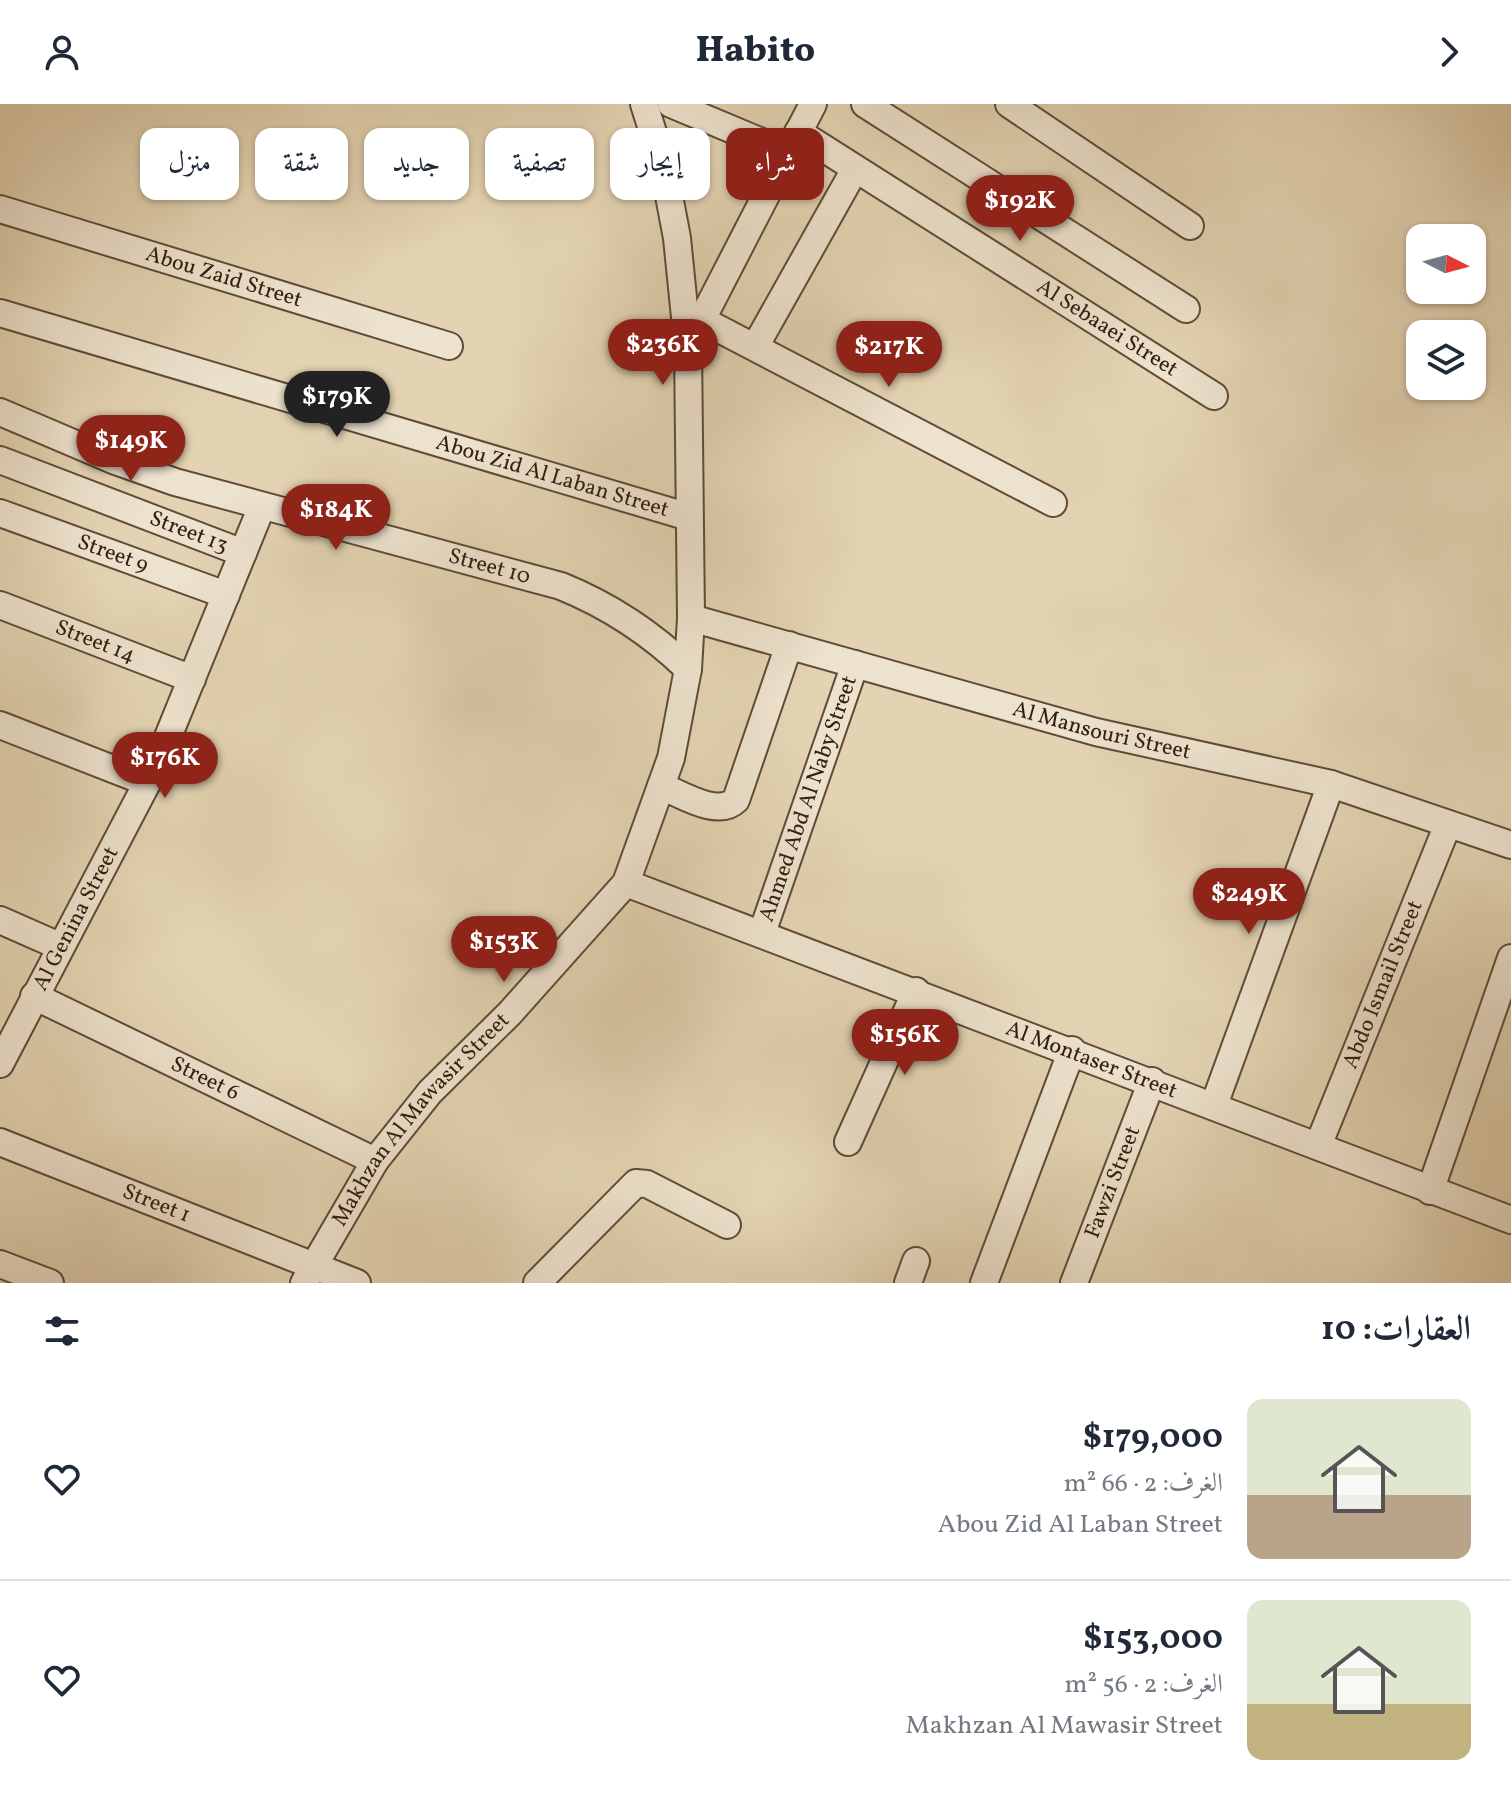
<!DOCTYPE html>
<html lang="ar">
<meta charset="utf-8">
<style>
:root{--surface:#fff;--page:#f2f2f3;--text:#1f2937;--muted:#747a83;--line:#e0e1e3;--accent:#8f2418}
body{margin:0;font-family:Vollkorn,Amiri,serif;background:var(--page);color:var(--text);direction:rtl;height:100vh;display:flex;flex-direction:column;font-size:30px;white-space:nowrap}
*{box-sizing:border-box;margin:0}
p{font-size:26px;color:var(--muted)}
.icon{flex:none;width:44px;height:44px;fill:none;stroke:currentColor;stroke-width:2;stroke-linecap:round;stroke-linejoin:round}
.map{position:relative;height:1179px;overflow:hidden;direction:ltr}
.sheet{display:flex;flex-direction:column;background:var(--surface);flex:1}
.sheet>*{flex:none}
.top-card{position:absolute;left:24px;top:24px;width:800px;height:72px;direction:rtl;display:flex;gap:16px}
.needle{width:52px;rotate:96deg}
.buttons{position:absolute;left:1406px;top:120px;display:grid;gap:16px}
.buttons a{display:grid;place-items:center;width:80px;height:80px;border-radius:16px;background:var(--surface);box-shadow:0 2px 6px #0004;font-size:40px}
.price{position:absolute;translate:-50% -68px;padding:0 18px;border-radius:28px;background:var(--accent);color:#fff;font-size:26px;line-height:52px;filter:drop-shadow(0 2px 4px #0008)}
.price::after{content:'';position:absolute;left:50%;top:48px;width:24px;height:18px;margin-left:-12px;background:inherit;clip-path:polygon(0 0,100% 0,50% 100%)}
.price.selected{background:#222;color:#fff}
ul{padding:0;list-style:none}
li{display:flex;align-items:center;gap:24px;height:200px;padding:0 40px}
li+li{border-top:2px solid var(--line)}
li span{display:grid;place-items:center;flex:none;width:224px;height:160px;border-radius:16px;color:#555}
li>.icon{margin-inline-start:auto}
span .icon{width:96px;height:96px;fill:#fffc;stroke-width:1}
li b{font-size:34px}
h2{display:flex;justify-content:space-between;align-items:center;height:96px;padding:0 40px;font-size:34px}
.pill{padding:0 28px;border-radius:16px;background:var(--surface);box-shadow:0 2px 6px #0004;font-size:28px;line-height:72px}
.pill.selected{background:var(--accent);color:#fff}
header{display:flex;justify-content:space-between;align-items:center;height:104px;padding:0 40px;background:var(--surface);font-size:36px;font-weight:800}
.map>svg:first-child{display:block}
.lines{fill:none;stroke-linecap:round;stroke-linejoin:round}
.minor-casing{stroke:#5f4b38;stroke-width:30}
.minor{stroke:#ede2cd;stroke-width:26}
.labels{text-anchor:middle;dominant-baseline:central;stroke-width:6;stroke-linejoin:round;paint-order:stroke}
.street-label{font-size:22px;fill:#331e0f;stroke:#ede2cd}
</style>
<header><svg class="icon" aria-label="forward" viewBox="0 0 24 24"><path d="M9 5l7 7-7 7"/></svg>Habito<svg class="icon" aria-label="person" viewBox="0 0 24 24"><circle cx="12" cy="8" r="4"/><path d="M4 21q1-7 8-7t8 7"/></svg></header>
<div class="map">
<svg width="1511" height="1179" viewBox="0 0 1511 1179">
<rect width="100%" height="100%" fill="#e3d3b2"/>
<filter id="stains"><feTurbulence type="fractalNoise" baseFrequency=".0025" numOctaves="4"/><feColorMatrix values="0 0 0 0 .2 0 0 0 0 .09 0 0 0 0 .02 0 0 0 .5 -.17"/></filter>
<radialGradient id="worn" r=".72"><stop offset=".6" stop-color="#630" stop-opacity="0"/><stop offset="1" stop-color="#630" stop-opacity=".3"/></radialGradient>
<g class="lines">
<defs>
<g id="minor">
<polyline points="671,0 788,49"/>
<polyline points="865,0 1186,205"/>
<polyline points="1009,0 1190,122"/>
<path id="s1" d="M798 28 1214 292"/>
<path id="s2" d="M0 105 449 242"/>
<path id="s3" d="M0 209 689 413"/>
<polyline points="702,216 1053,399"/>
<polyline points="694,231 813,0"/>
<polyline points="755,243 855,65"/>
<path id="s4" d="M0 308 113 356 175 378 561 482C610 502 650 528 688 565"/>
<path id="s5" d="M0 356 243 449"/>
<path id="s6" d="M0 409 226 491"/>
<path id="s7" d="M0 501 192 575"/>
<path id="s8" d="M691 514 1096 628 1331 680 1511 741"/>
<polyline points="0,621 146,678"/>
<path d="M661 682C681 690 718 714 736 696L789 541"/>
<path id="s9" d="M626 779 1511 1116"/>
<polyline points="0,816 59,842"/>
<path id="s10" d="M762 829 855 560"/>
<path id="s11" d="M34 892 375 1057"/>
<path id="s12" d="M0 960 157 660 262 402"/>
<polyline points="1214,1001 1331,680"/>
<path id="s13" d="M0 1038 357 1179"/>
<polyline points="848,1038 916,887"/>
<path id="s14" d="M1318 1042 1448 720"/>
<polyline points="1430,1087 1511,854"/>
<polyline points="0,1160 50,1179"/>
<path id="s15" d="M304 1179 375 1057 430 988 510 909 626 779 671 654 688 565 691 514 688 243 677 134 663 60 644 0"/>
<polyline points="537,1179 636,1079 647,1080 727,1121"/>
<polyline points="908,1179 916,1157"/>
<polyline points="984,1179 1072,946"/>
<path id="s16" d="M1074 1179 1152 977"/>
</g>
</defs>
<!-- minor casing -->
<use href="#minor" class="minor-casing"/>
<!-- minor -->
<use href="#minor" class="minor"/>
</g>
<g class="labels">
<!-- street labels -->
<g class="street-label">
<text stroke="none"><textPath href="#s2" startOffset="234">Abou Zaid Street</textPath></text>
<text stroke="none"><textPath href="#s1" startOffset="366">Al Sebaaei Street</textPath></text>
<text stroke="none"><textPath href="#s3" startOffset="576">Abou Zid Al Laban Street</textPath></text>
<text stroke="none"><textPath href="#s5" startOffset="202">Street 13</textPath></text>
<text stroke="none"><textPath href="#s6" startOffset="120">Street 9</textPath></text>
<text stroke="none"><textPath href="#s4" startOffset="514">Street 10</textPath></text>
<text stroke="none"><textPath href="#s7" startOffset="102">Street 14</textPath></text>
<text stroke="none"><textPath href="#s8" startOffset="426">Al Mansouri Street</textPath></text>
<text stroke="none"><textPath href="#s10" startOffset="142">Ahmed Abd Al Naby Street</textPath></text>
<text stroke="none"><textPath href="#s12" startOffset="164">Al Genina Street</textPath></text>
<text stroke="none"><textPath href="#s14" startOffset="174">Abdo Ismail Street</textPath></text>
<text stroke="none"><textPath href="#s9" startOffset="498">Al Montaser Street</textPath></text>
<text stroke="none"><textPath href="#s11" startOffset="190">Street 6</textPath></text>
<text stroke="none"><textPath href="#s15" startOffset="202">Makhzan Al Mawasir Street</textPath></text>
<text stroke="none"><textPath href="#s16" startOffset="108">Fawzi Street</textPath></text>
<text stroke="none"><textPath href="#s13" startOffset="168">Street 1</textPath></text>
</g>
</g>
<rect width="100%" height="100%" filter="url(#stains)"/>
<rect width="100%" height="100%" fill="url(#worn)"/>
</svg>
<div class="buttons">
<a><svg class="needle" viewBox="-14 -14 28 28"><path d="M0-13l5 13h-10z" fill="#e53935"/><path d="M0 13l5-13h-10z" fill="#747a83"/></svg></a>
<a><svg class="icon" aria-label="layers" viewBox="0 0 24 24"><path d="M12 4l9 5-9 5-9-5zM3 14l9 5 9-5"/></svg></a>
</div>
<b class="price" style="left:1020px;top:139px">$192K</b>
<b class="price" style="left:663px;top:283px">$236K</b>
<b class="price" style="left:889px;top:285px">$217K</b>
<b class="price selected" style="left:337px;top:335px">$179K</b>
<b class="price" style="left:131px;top:379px">$149K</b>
<b class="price" style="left:336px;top:448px">$184K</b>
<b class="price" style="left:165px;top:696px">$176K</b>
<b class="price" style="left:1249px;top:832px">$249K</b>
<b class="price" style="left:504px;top:880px">$153K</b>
<b class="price" style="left:905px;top:973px">$156K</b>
<div class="top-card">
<a class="pill selected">شراء</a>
<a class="pill">إيجار</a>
<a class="pill">تصفية</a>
<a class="pill">جديد</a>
<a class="pill">شقة</a>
<a class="pill">منزل</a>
</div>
</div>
<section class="sheet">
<h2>العقارات: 10<svg class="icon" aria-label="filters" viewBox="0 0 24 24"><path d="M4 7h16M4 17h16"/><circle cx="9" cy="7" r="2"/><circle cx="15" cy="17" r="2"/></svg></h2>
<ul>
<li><span style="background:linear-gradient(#dfe7d0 60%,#b9a48a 0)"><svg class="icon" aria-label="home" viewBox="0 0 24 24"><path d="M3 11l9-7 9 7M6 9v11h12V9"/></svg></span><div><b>$179,000</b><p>الغرف: 2 · 66 m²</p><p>Abou Zid Al Laban Street</p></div><svg class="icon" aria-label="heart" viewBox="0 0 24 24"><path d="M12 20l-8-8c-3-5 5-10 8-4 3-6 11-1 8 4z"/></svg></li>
<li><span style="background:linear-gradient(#dfe7d0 65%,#c2b280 0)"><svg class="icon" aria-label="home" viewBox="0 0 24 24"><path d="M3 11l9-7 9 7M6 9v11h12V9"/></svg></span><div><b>$153,000</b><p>الغرف: 2 · 56 m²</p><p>Makhzan Al Mawasir Street</p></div><svg class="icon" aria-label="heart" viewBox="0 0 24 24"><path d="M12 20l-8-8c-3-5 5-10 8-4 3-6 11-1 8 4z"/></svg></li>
</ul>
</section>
